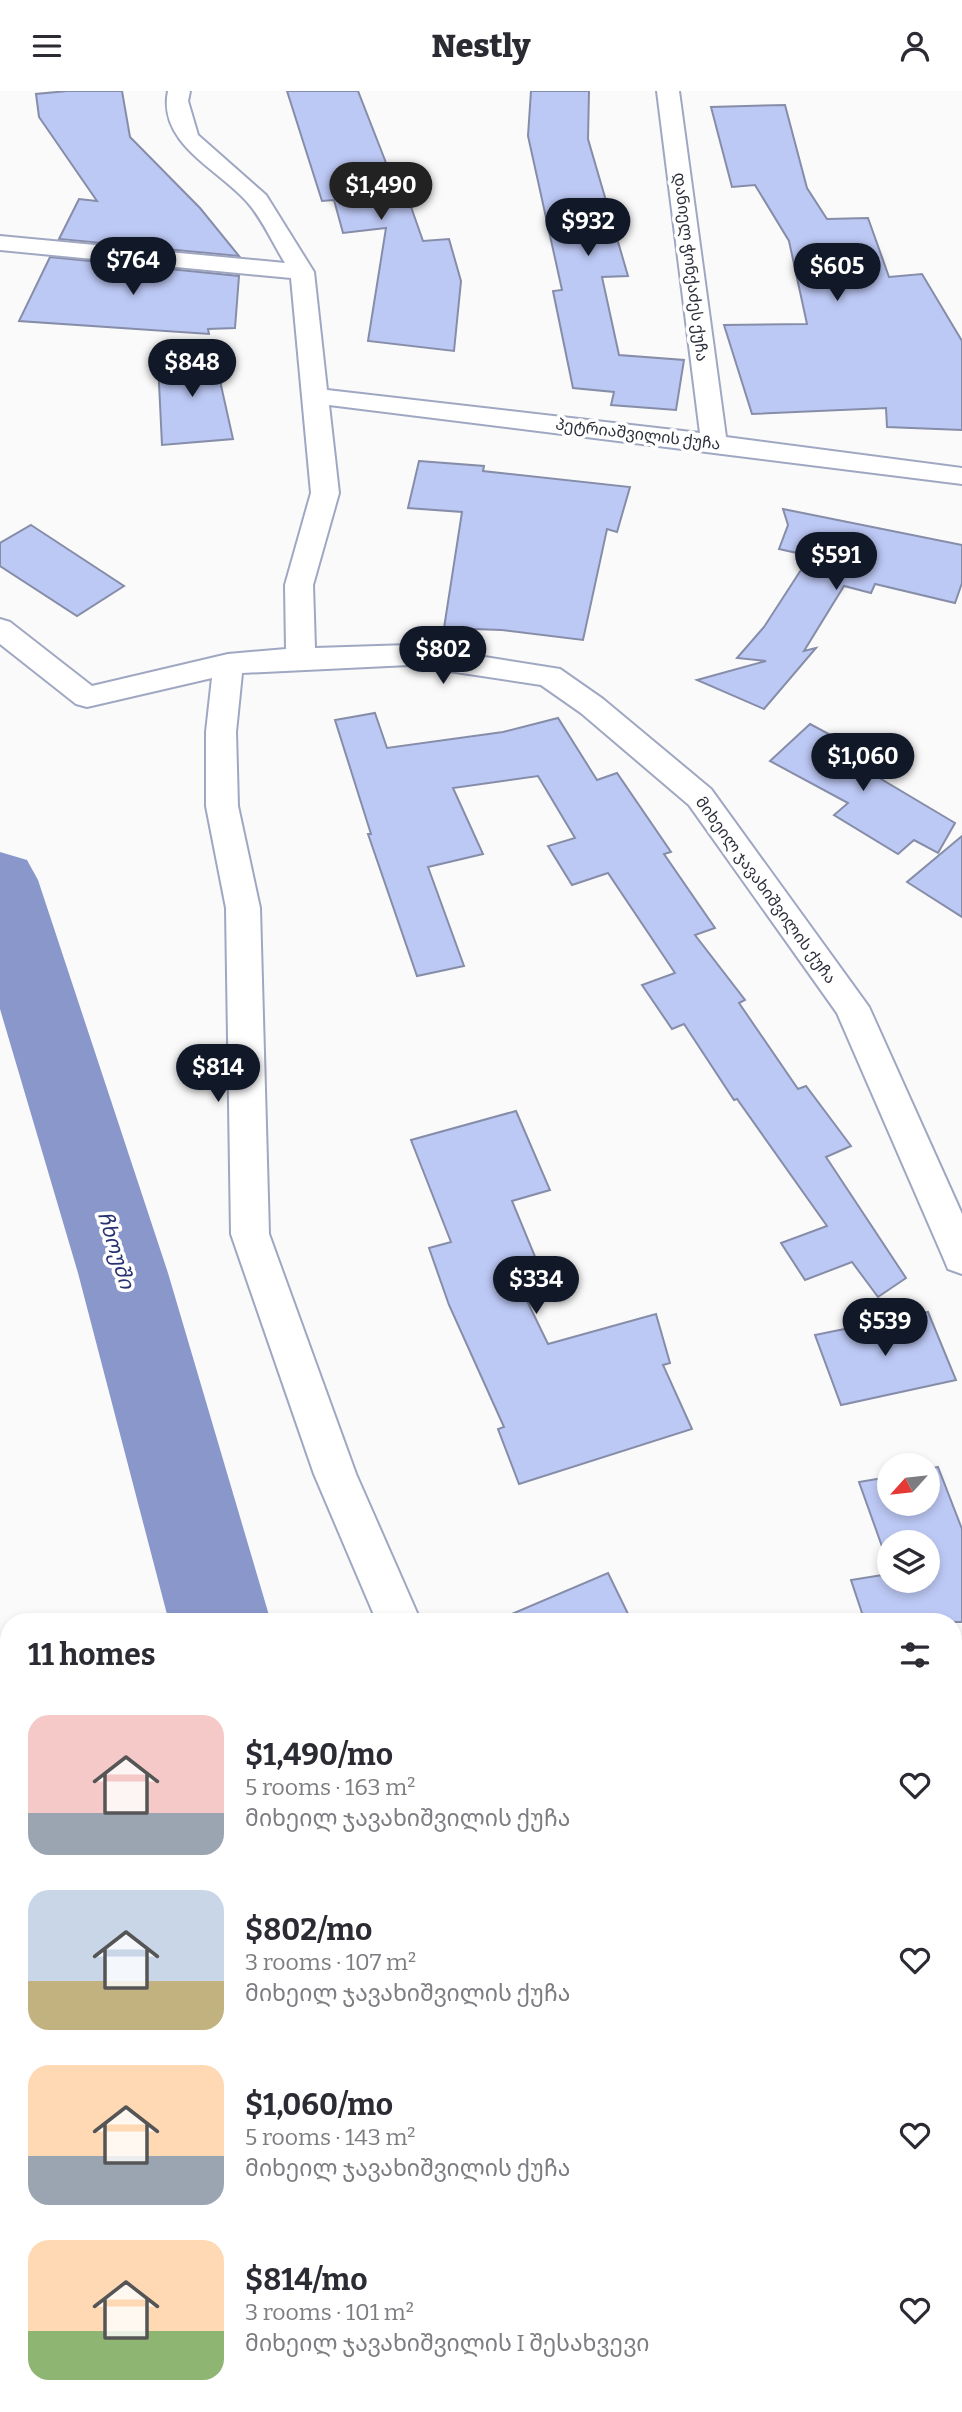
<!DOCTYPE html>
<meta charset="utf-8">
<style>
:root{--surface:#fff;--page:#f2f2f3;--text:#2b2b33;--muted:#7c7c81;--accent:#111827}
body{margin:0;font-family:Bitter,"Noto Sans Georgian",serif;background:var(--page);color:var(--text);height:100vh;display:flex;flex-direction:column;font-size:26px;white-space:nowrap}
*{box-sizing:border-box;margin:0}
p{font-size:23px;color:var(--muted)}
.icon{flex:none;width:38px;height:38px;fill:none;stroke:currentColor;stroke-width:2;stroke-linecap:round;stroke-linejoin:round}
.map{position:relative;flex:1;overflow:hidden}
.panel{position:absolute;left:0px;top:1522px;width:962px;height:800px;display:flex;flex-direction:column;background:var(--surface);border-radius:28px 28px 0 0;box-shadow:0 4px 10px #0003}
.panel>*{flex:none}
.needle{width:46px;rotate:243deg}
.tools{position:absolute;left:877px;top:1362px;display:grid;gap:14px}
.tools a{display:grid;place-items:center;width:63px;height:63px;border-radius:50%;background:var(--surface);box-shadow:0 4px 10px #0003;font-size:35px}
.price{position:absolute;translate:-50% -60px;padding:0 16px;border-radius:24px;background:var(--accent);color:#fff;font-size:23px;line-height:46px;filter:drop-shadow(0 2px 4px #0008)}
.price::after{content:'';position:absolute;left:50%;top:42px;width:21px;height:16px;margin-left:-10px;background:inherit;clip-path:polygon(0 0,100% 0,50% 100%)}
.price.current{background:#222;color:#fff}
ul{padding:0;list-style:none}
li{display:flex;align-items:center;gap:21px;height:175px;padding:0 28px}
li span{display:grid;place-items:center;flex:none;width:196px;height:140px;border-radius:21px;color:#555}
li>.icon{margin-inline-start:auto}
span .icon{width:84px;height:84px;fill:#fffc;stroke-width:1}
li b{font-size:30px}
h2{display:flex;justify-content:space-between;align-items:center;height:84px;padding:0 28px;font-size:30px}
header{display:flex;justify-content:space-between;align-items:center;height:91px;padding:0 28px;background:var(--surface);font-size:32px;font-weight:800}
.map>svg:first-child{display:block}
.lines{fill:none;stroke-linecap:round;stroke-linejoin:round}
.river{fill:#8997cb;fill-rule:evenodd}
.building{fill:#bdc9f5;stroke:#868da8;stroke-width:2}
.street-casing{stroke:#a0a7c2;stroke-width:4}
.path{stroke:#98999e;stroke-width:5;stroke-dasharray:9 4.5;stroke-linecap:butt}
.street{fill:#fff;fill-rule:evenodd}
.labels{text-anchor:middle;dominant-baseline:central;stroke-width:7;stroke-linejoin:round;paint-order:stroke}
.far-street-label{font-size:16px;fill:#2d303b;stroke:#fff}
.water-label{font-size:21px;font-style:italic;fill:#293271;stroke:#fff}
</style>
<header><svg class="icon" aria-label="menu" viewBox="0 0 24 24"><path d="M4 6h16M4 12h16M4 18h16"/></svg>Nestly<svg class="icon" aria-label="person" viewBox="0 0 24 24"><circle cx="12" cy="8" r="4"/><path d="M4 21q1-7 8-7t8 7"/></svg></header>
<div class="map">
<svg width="962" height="2321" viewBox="0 0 962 2321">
<rect width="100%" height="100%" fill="#fafafa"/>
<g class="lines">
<!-- river -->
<g class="river">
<polygon points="0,761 27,769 38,789 168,1182 271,1531 169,1531 78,1182 0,918"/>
<polygon points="287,2314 415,2314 417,2321 287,2321"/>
</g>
</g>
<!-- building -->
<g class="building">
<polygon points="67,0 122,0 130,46 200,117 239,165 59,148 79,108 97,110 39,26 36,3"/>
<polygon points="287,0 358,0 390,82 396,81 397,76 423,150 449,148 461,190 454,260 368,250 386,137 343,142 334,109 322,110"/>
<polygon points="531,0 589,0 588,48 628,185 602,186 619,264 684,269 676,319 611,314 614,301 573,297 553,200 562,199 528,45"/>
<polygon points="785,14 807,97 827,128 868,127 889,186 922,183 962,250 962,339 887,336 886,317 752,323 724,234 807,233 789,150 755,94 732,96 711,16"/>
<polygon points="50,166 239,185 235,237 208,238 209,243 19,230"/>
<polygon points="212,254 233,348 162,354 158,271"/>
<polygon points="419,370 484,375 483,380 630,396 617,441 607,438 583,549 502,539 444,537 462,421 408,417"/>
<polygon points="783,418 962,454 962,492 955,512 875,493 871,502 844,495 804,560 816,557 764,618 697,589 766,570 737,567 764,536 810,465 779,458 788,434"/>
<polygon points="31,434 124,495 77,525 0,475 0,452"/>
<polygon points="375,622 387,657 503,641 558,627 597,689 617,682 671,761 664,763 715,837 695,844 745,909 739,912 798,998 806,995 851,1055 826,1066 906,1187 878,1206 852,1171 805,1189 781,1152 827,1135 737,1008 734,1009 684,933 672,938 642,894 675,882 608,782 572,794 548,755 575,747 538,685 453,697 483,763 428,776 464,875 417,885 368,743 371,743 335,629"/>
<polygon points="810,633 866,663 856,673 955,732 938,762 914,749 898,763 834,724 848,712 770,670"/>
<polygon points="962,745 962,826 907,791"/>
<polygon points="516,1020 550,1099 512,1110 538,1173 513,1181 548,1253 656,1223 670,1272 663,1274 692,1338 519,1393 498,1338 504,1336 449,1214 429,1157 451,1151 411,1049"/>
<polygon points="928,1221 956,1289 841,1314 815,1244"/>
<polygon points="938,1376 962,1438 962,1531 865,1531 851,1489 889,1483 889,1489 928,1489 928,1451 889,1451 889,1475 859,1391 889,1386 889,1412 928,1412 928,1378"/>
<polygon points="608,1482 632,1531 493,1531"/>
</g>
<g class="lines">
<defs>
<g id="street">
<path d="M168 0H190L188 10 198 44 266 104 314 181 327 299 700 342 657 0H679L726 346 962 377V393L329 314 339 402 313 494 315 557 409 554 560 578 603 608 711 698 869 916 962 1123V1183L948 1178 943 1166 837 922 689 714 581 622 541 594 409 574 242 582 236 641 238 715 260 817 269 1143 356 1383 421 1531H377L314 1383 231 1143 226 817 206 715V641L212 587 87 616 76 613 0 553V528L10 531 92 595 228 563 286 558 285 494 311 402 291 187 0 159V145L285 172C273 153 263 129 248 112 220 79 157 53 168 0Z"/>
<polygon points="696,2314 752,2314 755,2321 699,2321"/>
</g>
</defs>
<!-- street casing -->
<use href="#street" class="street-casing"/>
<!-- path -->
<polyline class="path" points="0,2071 9,2068"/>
<!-- street -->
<use href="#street" class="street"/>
</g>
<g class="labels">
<!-- far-street labels -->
<g class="far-street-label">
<text transform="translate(691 176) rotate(83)">დანიელ ჭონქაძეს ქუჩა</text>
<text transform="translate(638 343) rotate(7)">პეტრიაშვილის ქუჩა</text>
<text transform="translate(766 799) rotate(54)">მიხეილ ჯავახიშვილის ქუჩა</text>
</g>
<!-- water labels -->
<g class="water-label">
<text transform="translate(116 1159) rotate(73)">ჩხოუში</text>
</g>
</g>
</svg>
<div class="tools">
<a><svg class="needle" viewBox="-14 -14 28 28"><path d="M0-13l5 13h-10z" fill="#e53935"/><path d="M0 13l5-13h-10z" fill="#7c7c81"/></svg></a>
<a><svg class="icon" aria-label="layers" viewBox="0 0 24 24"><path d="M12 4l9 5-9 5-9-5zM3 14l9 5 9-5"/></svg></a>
</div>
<b class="price current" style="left:381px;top:131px">$1,490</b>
<b class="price" style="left:588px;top:167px">$932</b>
<b class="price" style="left:133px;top:206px">$764</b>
<b class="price" style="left:837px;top:212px">$605</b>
<b class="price" style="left:192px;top:308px">$848</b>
<b class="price" style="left:836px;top:501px">$591</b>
<b class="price" style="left:443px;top:595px">$802</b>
<b class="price" style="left:863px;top:702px">$1,060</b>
<b class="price" style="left:218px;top:1013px">$814</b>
<b class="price" style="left:536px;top:1225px">$334</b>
<b class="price" style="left:885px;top:1267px">$539</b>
<section class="panel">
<h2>11 homes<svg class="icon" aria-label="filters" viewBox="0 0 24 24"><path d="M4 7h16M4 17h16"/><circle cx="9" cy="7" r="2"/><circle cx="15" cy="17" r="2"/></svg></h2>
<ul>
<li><span style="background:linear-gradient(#f6c9c9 70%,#9aa5b1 0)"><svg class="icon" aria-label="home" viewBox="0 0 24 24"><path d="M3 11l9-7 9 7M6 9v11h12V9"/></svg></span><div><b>$1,490/mo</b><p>5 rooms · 163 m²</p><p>მიხეილ ჯავახიშვილის ქუჩა</p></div><svg class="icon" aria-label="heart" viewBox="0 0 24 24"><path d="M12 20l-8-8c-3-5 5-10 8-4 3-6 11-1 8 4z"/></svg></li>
<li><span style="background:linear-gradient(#c9d6e8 65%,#c2b280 0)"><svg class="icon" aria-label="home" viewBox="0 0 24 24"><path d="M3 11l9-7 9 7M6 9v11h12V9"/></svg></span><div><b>$802/mo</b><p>3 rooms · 107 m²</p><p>მიხეილ ჯავახიშვილის ქუჩა</p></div><svg class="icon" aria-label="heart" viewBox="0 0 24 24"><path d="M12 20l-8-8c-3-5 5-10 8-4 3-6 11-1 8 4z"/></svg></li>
<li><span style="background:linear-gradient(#ffd9b3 65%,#9aa5b1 0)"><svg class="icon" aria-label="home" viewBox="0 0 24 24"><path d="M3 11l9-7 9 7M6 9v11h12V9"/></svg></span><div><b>$1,060/mo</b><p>5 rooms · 143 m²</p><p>მიხეილ ჯავახიშვილის ქუჩა</p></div><svg class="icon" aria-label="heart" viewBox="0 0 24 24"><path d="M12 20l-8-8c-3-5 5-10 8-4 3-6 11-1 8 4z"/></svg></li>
<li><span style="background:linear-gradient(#ffd9b3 65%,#8fb573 0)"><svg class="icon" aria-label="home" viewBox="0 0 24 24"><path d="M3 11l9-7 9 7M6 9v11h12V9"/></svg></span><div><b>$814/mo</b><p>3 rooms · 101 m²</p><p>მიხეილ ჯავახიშვილის I შესახვევი</p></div><svg class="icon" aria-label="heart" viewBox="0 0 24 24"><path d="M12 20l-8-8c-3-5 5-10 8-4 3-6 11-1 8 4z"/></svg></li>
</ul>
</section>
</div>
